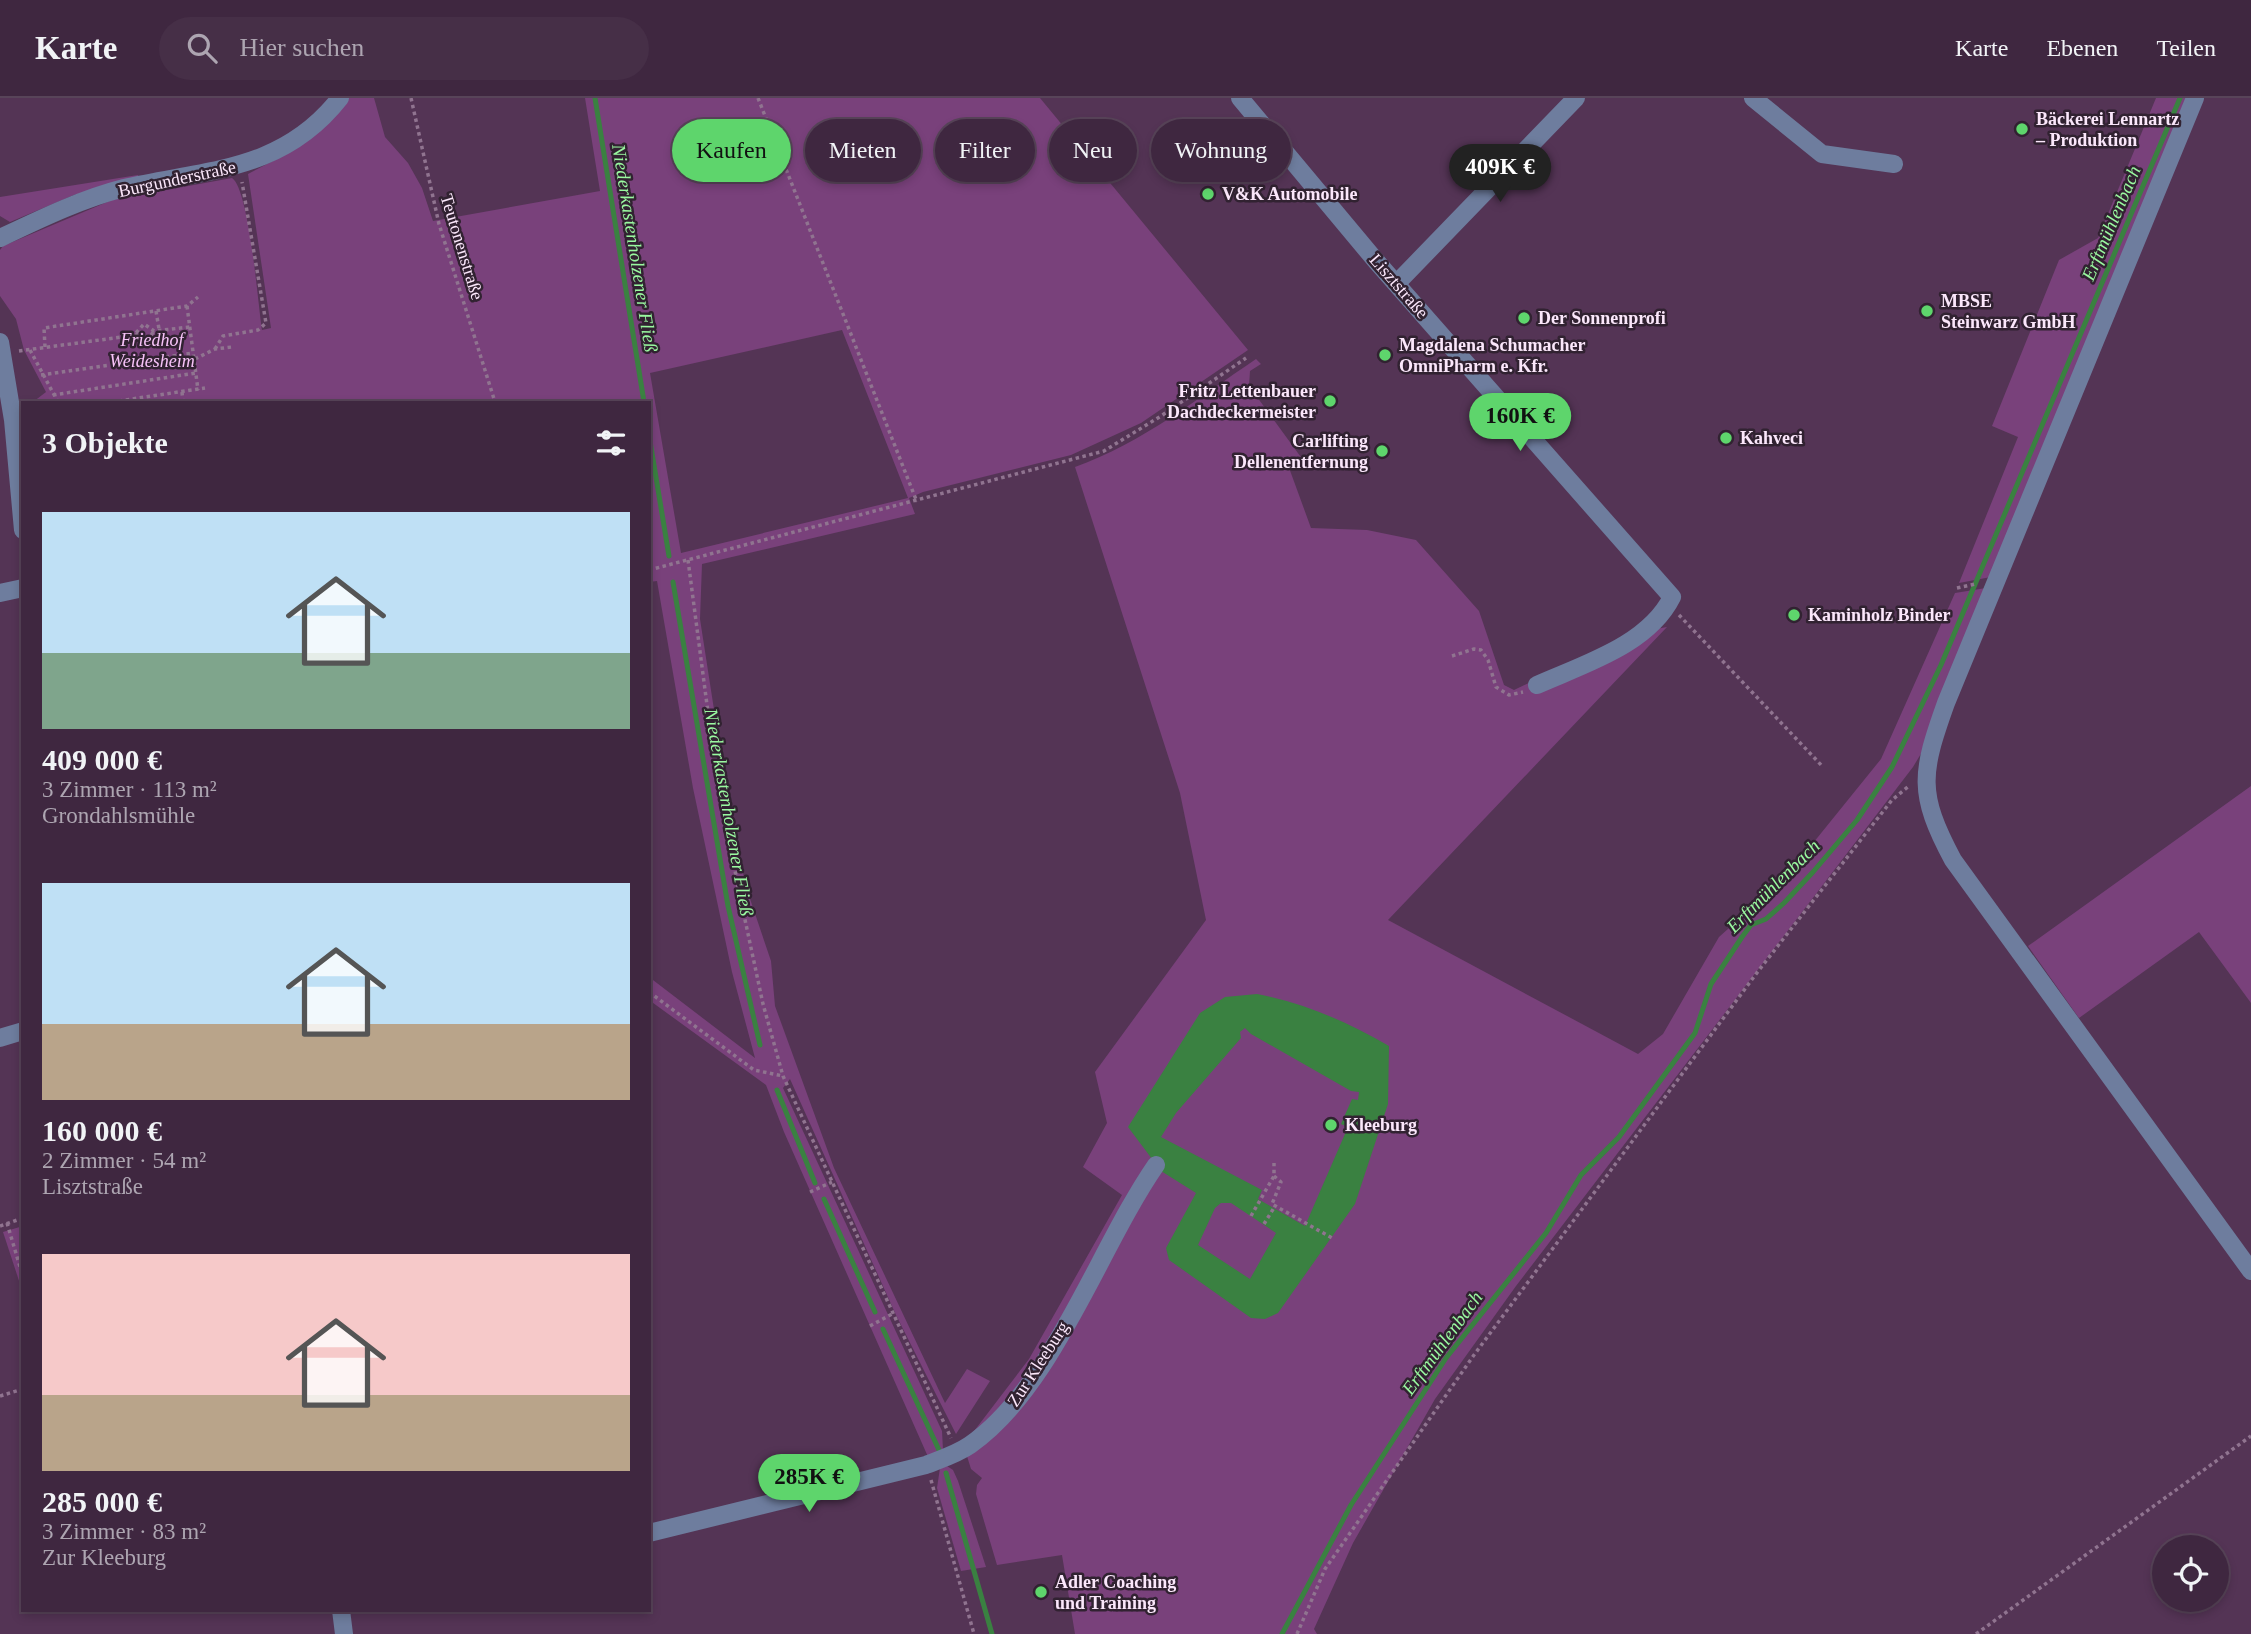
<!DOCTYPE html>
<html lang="de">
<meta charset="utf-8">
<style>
:root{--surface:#3f2740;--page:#462f47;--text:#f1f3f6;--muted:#ada5b1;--line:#584459;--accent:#5ed56c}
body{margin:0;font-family:Georgia,serif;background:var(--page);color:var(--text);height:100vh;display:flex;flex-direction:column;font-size:26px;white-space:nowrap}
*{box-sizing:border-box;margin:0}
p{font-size:23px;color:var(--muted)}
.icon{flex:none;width:38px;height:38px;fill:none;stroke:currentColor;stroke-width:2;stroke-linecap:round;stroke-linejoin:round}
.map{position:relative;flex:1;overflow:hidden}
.details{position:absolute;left:21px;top:303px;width:630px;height:1211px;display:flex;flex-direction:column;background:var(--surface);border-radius:0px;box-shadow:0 4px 10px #0003,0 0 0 2px var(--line)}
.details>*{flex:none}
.guide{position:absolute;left:672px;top:21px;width:665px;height:63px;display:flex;gap:14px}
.buttons{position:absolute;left:2152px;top:1437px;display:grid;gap:14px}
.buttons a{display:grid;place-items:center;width:77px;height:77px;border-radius:50%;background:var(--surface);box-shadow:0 4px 10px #0003,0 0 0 2px var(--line);font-size:35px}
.price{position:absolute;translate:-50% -60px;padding:0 16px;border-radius:24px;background:var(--accent);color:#111;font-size:23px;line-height:46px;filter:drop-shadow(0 2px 4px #0008)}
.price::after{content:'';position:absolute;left:50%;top:42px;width:21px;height:16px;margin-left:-10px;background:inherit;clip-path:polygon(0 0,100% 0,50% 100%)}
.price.selected{background:#222;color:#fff}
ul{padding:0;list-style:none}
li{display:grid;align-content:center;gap:14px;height:371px;padding:0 21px}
li span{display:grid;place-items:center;height:217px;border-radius:0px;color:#555}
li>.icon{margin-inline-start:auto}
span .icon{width:126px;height:126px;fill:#fffc;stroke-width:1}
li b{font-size:30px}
h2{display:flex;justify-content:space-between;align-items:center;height:84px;padding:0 21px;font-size:30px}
.tag{padding:0 24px;border-radius:32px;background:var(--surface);box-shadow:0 4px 10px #0003,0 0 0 2px var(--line);font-size:24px;line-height:63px}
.tag.selected{background:var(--accent);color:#111}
header{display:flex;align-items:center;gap:42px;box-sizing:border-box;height:98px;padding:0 35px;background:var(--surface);border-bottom:2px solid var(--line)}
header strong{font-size:33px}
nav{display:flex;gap:38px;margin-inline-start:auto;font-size:24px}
.search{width:490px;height:63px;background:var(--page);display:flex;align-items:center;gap:18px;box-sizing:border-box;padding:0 24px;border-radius:38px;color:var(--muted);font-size:26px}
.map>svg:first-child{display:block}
.green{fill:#79417b;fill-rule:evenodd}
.water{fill:#3a8141;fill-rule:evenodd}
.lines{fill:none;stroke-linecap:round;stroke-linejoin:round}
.stream{stroke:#3a8141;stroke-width:5}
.path{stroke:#907490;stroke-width:3.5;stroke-dasharray:3.5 3.5;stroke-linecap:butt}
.minor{stroke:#6e7d9e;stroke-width:18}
.poi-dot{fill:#5ed56c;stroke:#312231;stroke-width:2.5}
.labels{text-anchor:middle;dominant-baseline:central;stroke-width:5;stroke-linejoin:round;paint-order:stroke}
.poi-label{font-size:18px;font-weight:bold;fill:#fbe7fb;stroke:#312231;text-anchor:start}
.street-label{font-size:18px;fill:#fbe7fb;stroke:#312231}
.park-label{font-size:18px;font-style:italic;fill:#f7c3f8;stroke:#312231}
.water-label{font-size:19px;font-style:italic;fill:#9af9a0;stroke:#312231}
</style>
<header>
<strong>Karte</strong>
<div class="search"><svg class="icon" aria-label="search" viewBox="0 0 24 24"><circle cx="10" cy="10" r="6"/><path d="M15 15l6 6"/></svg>Hier suchen</div>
<nav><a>Karte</a><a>Ebenen</a><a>Teilen</a></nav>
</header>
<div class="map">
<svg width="2251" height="1536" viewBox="0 0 2251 1536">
<rect width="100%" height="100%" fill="#543455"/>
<!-- green -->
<g class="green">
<path d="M348 0H374L385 39 408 65 422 90 433 123 600 93 585 0H1040L1248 252 1141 325 1071 357 923 394 909 400 915 416 702 466 700 521 732 728 747 792 771 863 775 908 834 1070 945 1305 967 1271 990 1283 956 1336 896 1217 790 981 783 990 942 1333 943 1352 929 1361 784 1034 766 987 649 902V879L755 960 732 874 693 690 657 483 649 484V304H33L46 294 24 252 16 221 0 198V152L3 148 112 102 232 80C249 91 258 206 262 232L271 230 248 76 290 54ZM842 232 908 400 681 455 650 275Z"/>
<polygon points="2156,0 2187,0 1991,479 1959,485 2018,339 1992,328 2059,162 2098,140"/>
<polygon points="138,77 138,81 74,97 10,124 0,118 0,99"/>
<path d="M1256 261 1261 266 1250 273 1249 288 1303 362 1288 367 1311 430 1367 432 1416 442 1479 513 1504 587 1514 592 1533 583 1536 591 1574 577 1656 531 1667 529 1388 822 1638 956 1663 936 1719 839 1784 781 1881 661 1955 495 1986 490 1987 497 1922 654 1913 669 1516 1188 1435 1301 1353 1445 1314 1531 1317 1536H1075L1062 1457 997 1467 976 1396 977 1387 982 1380 971 1371 966 1355 1001 1326 1039 1279 1159 1071 1155 1066 1140 1085C1111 1135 1016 1327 968 1341L1029 1261 1122 1097 1083 1069 1107 1025 1095 974 1206 822 1180 695 1075 369C1142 345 1198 300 1256 261Z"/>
<polygon points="2251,688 2251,905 2199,834 2079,920 2028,848"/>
<polygon points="23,1128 23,1195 3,1134"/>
<polygon points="947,1368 953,1372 958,1383 986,1469 961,1473 937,1390 940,1370"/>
</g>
<!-- water -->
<path class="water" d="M1257 896C1306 906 1346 923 1389 948L1388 1006 1355 1106 1278 1215 1265 1221 1251 1220 1169 1162 1166 1150 1196 1095 1161 1073 1128 1029 1200 915 1225 899ZM1245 930 1251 936 1351 993 1359 994 1358 1002 1352 1001 1341 1026 1348 1029 1305 1128 1258 1101 1262 1092 1161 1039 1176 1015 1241 940 1240 934ZM1221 1105H1231L1276 1135 1250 1181 1198 1147 1215 1110Z"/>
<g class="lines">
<!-- stream -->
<g class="stream">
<polyline points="595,0 644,304"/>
<polyline points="649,337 669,458"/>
<polyline points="673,484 728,808 760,947"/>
<polyline points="777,992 815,1085"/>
<polyline points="824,1101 875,1214"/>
<polyline points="883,1231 939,1352"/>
<polyline points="946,1375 992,1536"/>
<polyline points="1282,1536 1351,1407 1446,1260 1546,1135 1581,1077 1619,1039 1695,935 1711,886 1742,839 1751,827 1766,821 1784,805 1813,774 1857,722 1892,669 1941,567 2180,0"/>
</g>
<!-- path -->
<g class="path">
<polyline points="411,0 439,126 495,304"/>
<polyline points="758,0 917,404"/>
<polyline points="187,208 198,292"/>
<polyline points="156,213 159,231"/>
<polyline points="135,236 147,243 154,233"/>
<polyline points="45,249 44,230 187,208 198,199"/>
<polyline points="215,251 223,238 258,232 266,225 242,84"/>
<polyline points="30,252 58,304"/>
<polyline points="19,253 129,238 135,236 144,226 154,233 190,229"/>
<polyline points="195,261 215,251 232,249"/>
<polyline points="41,277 193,255"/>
<polyline points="182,294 183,304"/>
<polyline points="53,297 196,275"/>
<polyline points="112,304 205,290"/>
<polyline points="688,462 712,645 738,789 763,906 783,978 951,1340"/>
<polyline points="649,472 1104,353 1161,318 1246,260"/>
<polyline points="1957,490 1975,486"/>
<polyline points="1679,517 1823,669"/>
<polyline points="1452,558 1474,551 1481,552 1488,562 1496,589 1509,597 1523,594"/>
<polyline points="649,894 754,972 783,978"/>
<polyline points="1274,1078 1281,1084 1272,1106 1332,1140"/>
<polyline points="810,1094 832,1084"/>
<polyline points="1251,1118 1274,1078 1274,1065"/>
<polyline points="7,1125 23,1179"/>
<polyline points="1264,1126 1275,1108"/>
<polyline points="0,1128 23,1120"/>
<polyline points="870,1228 892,1216"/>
<polyline points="0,1298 23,1291"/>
<polyline points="931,1382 974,1536"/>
<polyline points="1297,1536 1325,1471 1474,1257 1759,872 1892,702 1909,688"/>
<polyline points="1976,1536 2251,1338"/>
</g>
<!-- minor -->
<g class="minor">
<path d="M1240 0 1376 163 1672 499C1648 547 1584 566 1537 587"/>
<polyline points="1753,0 1822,56 1894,66"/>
<path d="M2195 0 1946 605C1921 675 1917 695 1953 762L2251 1173"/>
<path d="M0 140C40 121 81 101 124 90 207 71 282 74 340 0"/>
<polyline points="1397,185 1576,0"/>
<polyline points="0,244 13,322 23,432"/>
<polyline points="0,495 23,490"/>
<polyline points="0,940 23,933"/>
<path d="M649 1435 926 1367C941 1361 957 1356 970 1347 1053 1289 1098 1151 1156 1067"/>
<polyline points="341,1512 344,1536"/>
</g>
</g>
<!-- markers -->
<g class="poi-dot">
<circle cx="2022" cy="31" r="7"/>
<circle cx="1208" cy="96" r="7"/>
<circle cx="1927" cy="213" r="7"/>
<circle cx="1524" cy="220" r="7"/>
<circle cx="1385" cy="257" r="7"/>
<circle cx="1330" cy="303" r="7"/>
<circle cx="1726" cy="340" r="7"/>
<circle cx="1382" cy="353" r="7"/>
<circle cx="1794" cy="517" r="7"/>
<circle cx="1331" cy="1027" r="7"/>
<circle cx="1041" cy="1494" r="7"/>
</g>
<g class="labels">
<!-- poi labels -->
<g class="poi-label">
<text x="2036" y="21">Bäckerei Lennartz<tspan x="2036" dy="21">– Produktion</tspan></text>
<text x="1222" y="96">V&amp;K Automobile</text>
<text x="1941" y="203">MBSE<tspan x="1941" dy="21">Steinwarz GmbH</tspan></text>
<text x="1538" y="220">Der Sonnenprofi</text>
<text x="1399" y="247">Magdalena Schumacher<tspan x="1399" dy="21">OmniPharm e. Kfr.</tspan></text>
<text x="1316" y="293" text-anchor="end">Fritz Lettenbauer<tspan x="1316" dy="21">Dachdeckermeister</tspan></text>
<text x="1740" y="340">Kahveci</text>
<text x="1368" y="343" text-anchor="end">Carlifting<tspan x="1368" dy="21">Dellenentfernung</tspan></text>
<text x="1808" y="517">Kaminholz Binder</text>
<text x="1345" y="1027">Kleeburg</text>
<text x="1055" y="1484">Adler Coaching<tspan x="1055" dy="21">und Training</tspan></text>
</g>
<!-- street labels -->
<g class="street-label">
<text transform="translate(177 81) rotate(-12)">Burgunderstraße</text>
<text transform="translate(462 149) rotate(73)">Teutonenstraße</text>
<text transform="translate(1399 188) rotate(49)">Lisztstraße</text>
<text transform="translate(1038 1266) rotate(-57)">Zur Kleeburg</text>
</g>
<!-- park labels -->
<g class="park-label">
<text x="152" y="242">Friedhof<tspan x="152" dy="21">Weidesheim</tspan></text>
</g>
<!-- water labels -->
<g class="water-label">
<text transform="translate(2111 125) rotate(-67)">Erftmühlenbach</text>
<text transform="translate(635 150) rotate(81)">Niederkastenholzener Fließ</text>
<text transform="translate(729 714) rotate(80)">Niederkastenholzener Fließ</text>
<text transform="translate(1773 788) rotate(-45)">Erftmühlenbach</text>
<text transform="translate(1442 1245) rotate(-54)">Erftmühlenbach</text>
</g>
</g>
</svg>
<div class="buttons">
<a><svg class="icon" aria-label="locate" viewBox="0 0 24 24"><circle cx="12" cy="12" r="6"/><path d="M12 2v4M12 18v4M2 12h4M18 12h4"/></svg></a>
</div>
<b class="price selected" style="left:1500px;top:106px">409K €</b>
<b class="price" style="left:1520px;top:355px">160K €</b>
<b class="price" style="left:809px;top:1416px">285K €</b>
<div class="guide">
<a class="tag selected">Kaufen</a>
<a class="tag">Mieten</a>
<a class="tag">Filter</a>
<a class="tag">Neu</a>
<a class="tag">Wohnung</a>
</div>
<section class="details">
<h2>3 Objekte<svg class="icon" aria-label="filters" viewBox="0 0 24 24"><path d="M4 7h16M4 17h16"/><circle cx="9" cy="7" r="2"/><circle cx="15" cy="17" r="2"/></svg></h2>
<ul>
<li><span style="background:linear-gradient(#bfe0f5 65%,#7fa58c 0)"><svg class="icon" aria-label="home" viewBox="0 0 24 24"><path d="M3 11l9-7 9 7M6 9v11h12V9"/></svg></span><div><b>409 000 €</b><p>3 Zimmer · 113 m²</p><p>Grondahlsmühle</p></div></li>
<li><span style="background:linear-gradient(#bfe0f5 65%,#b9a48a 0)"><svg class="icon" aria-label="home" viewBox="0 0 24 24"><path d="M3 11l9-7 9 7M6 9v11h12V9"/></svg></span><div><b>160 000 €</b><p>2 Zimmer · 54 m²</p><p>Lisztstraße</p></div></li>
<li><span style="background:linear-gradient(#f6c9c9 65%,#b9a48a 0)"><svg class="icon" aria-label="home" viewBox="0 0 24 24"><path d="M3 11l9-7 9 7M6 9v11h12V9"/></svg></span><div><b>285 000 €</b><p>3 Zimmer · 83 m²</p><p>Zur Kleeburg</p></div></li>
</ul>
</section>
</div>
